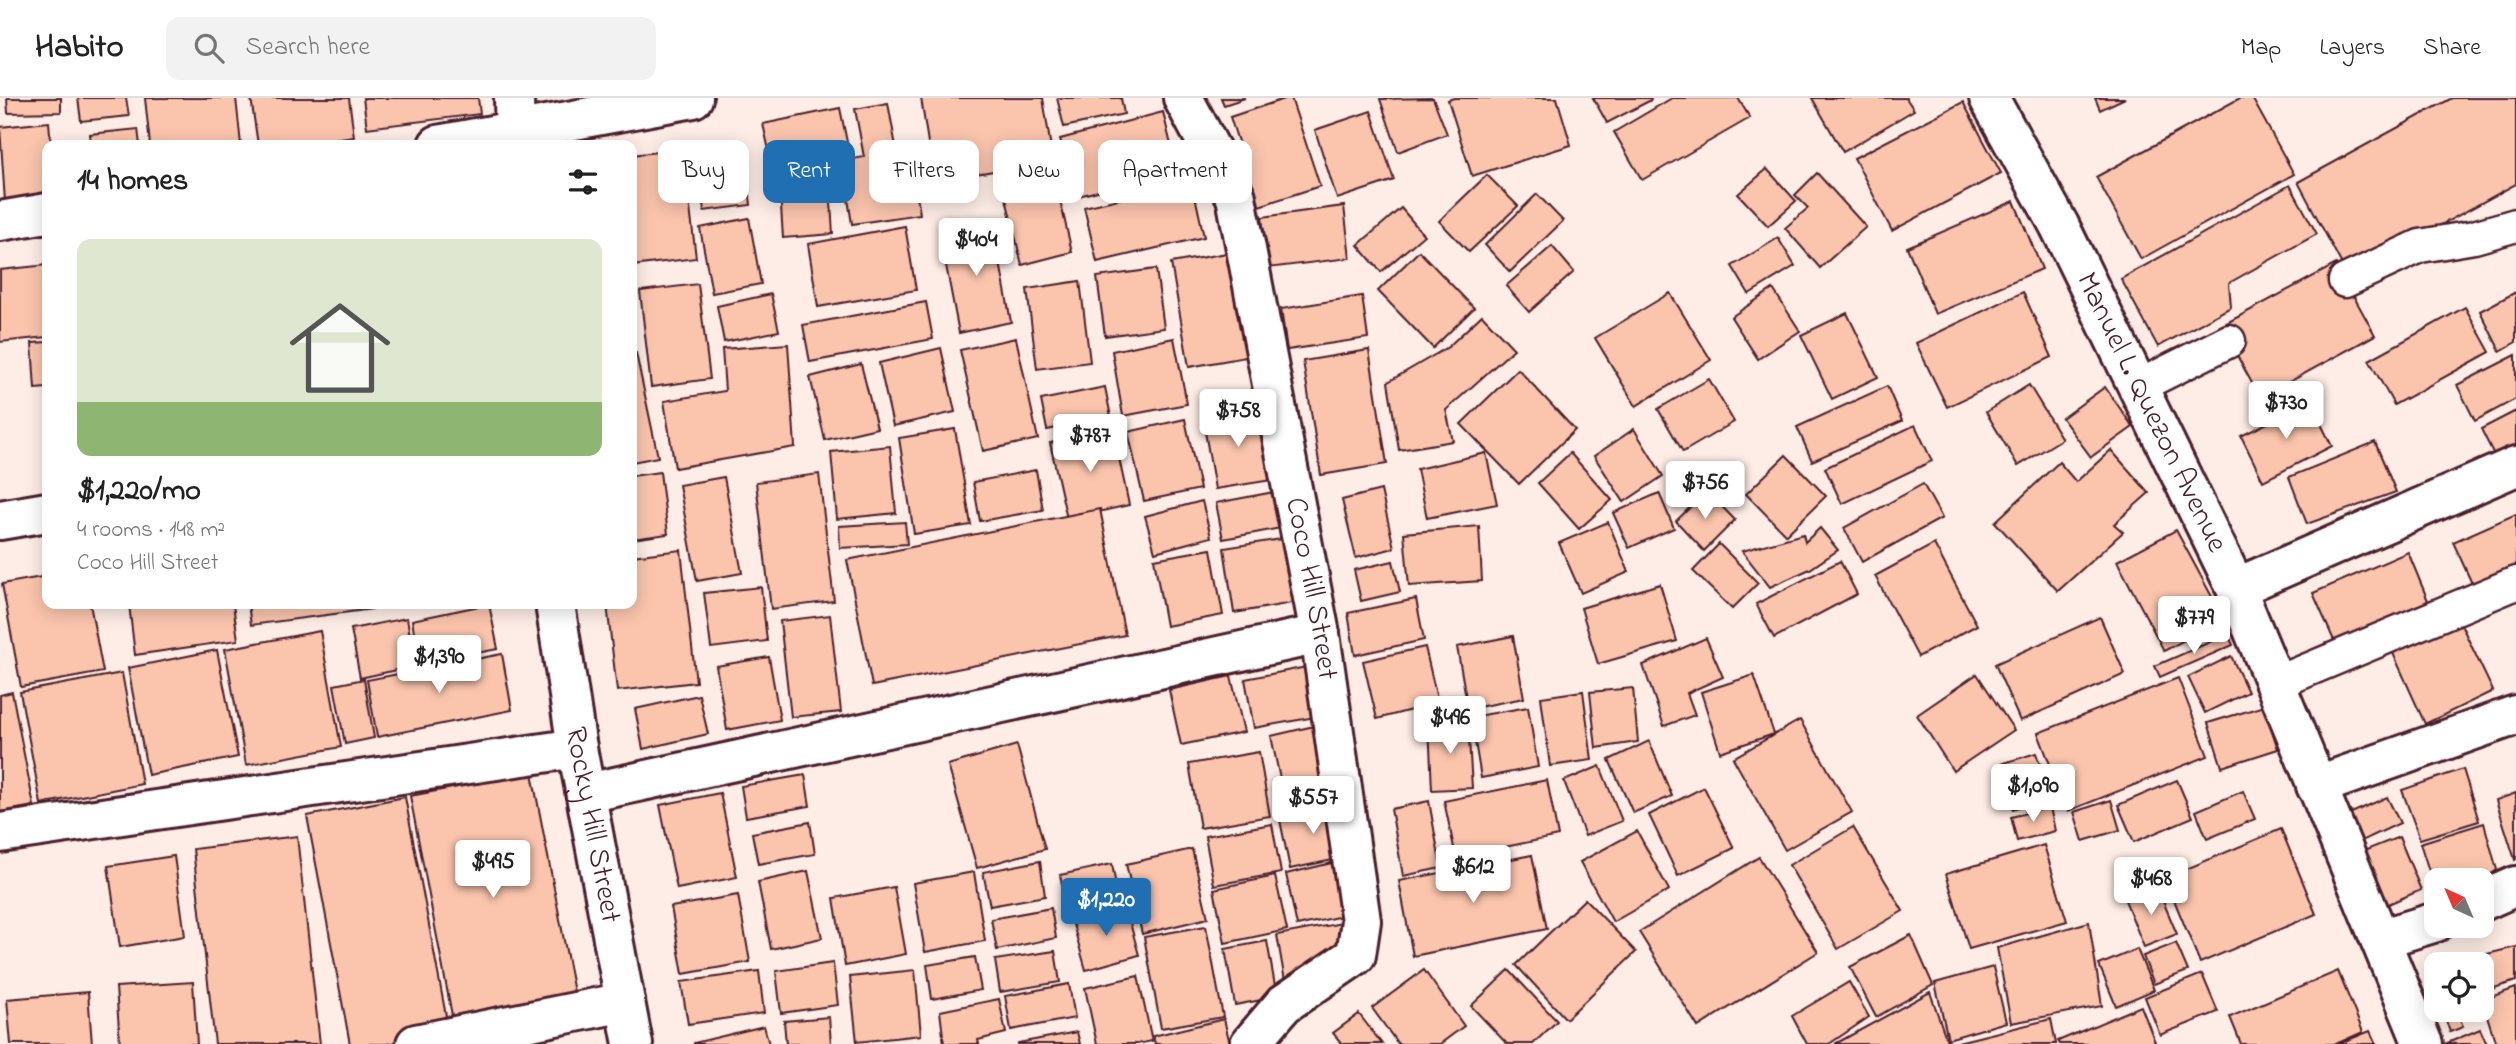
<!DOCTYPE html>
<meta charset="utf-8">
<style>
:root{--surface:#fff;--page:#f2f2f2;--text:#222;--muted:#767676;--line:#e0e0e0;--accent:#1f6fb2}
body{margin:0;font-family:"Indie Flower",sans-serif;background:var(--page);color:var(--text);height:100vh;display:flex;flex-direction:column;font-size:26px;white-space:nowrap}
*{box-sizing:border-box;margin:0}
p{font-size:23px;color:var(--muted)}
.icon{flex:none;width:38px;height:38px;fill:none;stroke:currentColor;stroke-width:2;stroke-linecap:round;stroke-linejoin:round}
.map{position:relative;flex:1;overflow:hidden}
.sheet{position:absolute;left:42px;top:42px;width:595px;height:469px;display:flex;flex-direction:column;background:var(--surface);border-radius:14px;box-shadow:0 4px 18px #0003}
.sheet>*{flex:none}
.guide{position:absolute;left:658px;top:42px;width:665px;height:63px;display:flex;gap:14px}
.needle{width:46px;rotate:316deg}
.controls{position:absolute;left:2424px;top:770px;display:grid;gap:14px}
.controls a{display:grid;place-items:center;width:70px;height:70px;border-radius:14px;background:var(--surface);box-shadow:0 4px 18px #0003;font-size:35px}
.price{position:absolute;translate:-50% -60px;padding:0 16px;border-radius:7px;background:#fff;color:#222;font-size:23px;line-height:46px;filter:drop-shadow(0 2px 4px #0008)}
.price::after{content:'';position:absolute;left:50%;top:42px;width:21px;height:16px;margin-left:-10px;background:inherit;clip-path:polygon(0 0,100% 0,50% 100%)}
.price.current{background:var(--accent);color:#fff}
ul{padding:0;list-style:none}
li{display:grid;align-content:center;gap:14px;height:371px;padding:0 35px}
li span{display:grid;place-items:center;height:217px;border-radius:14px;color:#555}
li>.icon{margin-inline-start:auto}
span .icon{width:126px;height:126px;fill:#fffc;stroke-width:1}
li b{font-size:30px}
h2{display:flex;justify-content:space-between;align-items:center;height:84px;padding:0 35px;font-size:30px}
.tag{padding:0 24px;border-radius:14px;background:var(--surface);box-shadow:0 4px 18px #0003;font-size:24px;line-height:63px}
.tag.current{background:var(--accent);color:#fff}
header{display:flex;align-items:center;gap:42px;box-sizing:border-box;height:98px;padding:0 35px;background:var(--surface);border-bottom:2px solid var(--line)}
header strong{font-size:33px}
nav{display:flex;gap:38px;margin-inline-start:auto;font-size:24px}
.search{width:490px;height:63px;background:var(--page);display:flex;align-items:center;gap:18px;box-sizing:border-box;padding:0 24px;border-radius:14px;color:var(--muted);font-size:26px}
.map>svg:first-child{display:block}
.building{fill:#fac4ad;stroke:#4a1f2b;stroke-width:2}
.lines{fill:none;stroke-linecap:round;stroke-linejoin:round}
.service-casing{stroke:#4a1f2b;stroke-width:37}
.minor-casing{stroke:#4a1f2b;stroke-width:44}
.secondary-casing{stroke:#4a1f2b;stroke-width:44}
.service{stroke:#fff;stroke-width:32}
.minor{stroke:#fff;stroke-width:38}
.secondary{stroke:#fff;stroke-width:38}
.labels{text-anchor:middle;dominant-baseline:central;stroke-width:5;stroke-linejoin:round;paint-order:stroke}
.street-label{font-size:30px;fill:#4a1f2b;stroke:#fff}
</style>
<header>
<strong>Habito</strong>
<div class="search"><svg class="icon" aria-label="search" viewBox="0 0 24 24"><circle cx="10" cy="10" r="6"/><path d="M15 15l6 6"/></svg>Search here</div>
<nav><a>Map</a><a>Layers</a><a>Share</a></nav>
</header>
<div class="map">
<svg width="2516" height="946" viewBox="0 0 2516 946">
<rect width="100%" height="100%" fill="#feede6"/>
<filter id="ink" filterUnits="userSpaceOnUse"><feTurbulence type="fractalNoise" baseFrequency=".0143" numOctaves="2"/><feDisplacementMap in="SourceGraphic" scale="14" xChannelSelector="R" yChannelSelector="G"/><feConvolveMatrix kernelMatrix="1 2 1 2 8 2 1 2 1" color-interpolation-filters="sRGB"/></filter>
<g filter="url(#ink)">
<!-- building -->
<g class="building">
<polygon points="7,0 61,0 61,14 8,15"/>
<polygon points="78,0 126,0 129,18 81,23"/>
<polygon points="145,0 236,0 241,47 150,47"/>
<polygon points="251,0 349,0 354,39 300,47 258,47"/>
<polygon points="363,0 478,0 480,16 367,30"/>
<polygon points="921,0 1043,0 1053,63 934,83"/>
<polygon points="1057,0 1121,0 1124,16 1064,29"/>
<polygon points="1221,0 1245,0 1224,7"/>
<polygon points="1287,0 1291,0 1320,88 1259,108 1230,19"/>
<polygon points="1433,0 1447,36 1398,54 1380,1"/>
<polygon points="1454,0 1557,0 1571,47 1472,78 1448,2"/>
<polygon points="1593,0 1650,0 1651,2 1607,25"/>
<polygon points="1672,0 1738,0 1750,20 1642,82 1614,34"/>
<polygon points="1812,0 1906,0 1914,12 1843,54"/>
<polygon points="2095,0 2125,0 2100,12"/>
<polygon points="2240,0 2252,0 2294,76 2141,161 2096,79"/>
<polygon points="2452,0 2516,0 2516,86 2348,178 2298,84"/>
<polygon points="1963,4 2001,75 1892,133 1854,60"/>
<polygon points="888,5 897,54 910,52 920,116 852,126 842,63 864,59 855,11"/>
<polygon points="840,10 848,49 772,65 763,26"/>
<polygon points="1371,13 1394,82 1337,101 1315,32"/>
<polygon points="1163,14 1177,72 1075,99 1060,41"/>
<polygon points="49,24 51,47 47,47 47,100 5,104 0,29"/>
<polygon points="138,31 140,47 91,47 90,36"/>
<polygon points="683,51 696,160 632,168 632,57"/>
<polygon points="746,61 751,107 704,113 698,67"/>
<polygon points="1767,71 1796,103 1768,128 1738,96"/>
<polygon points="829,73 833,136 783,140 779,77"/>
<polygon points="1817,75 1866,129 1820,170 1785,130 1808,110 1795,97"/>
<polygon points="1054,76 1072,154 1022,167 1003,88"/>
<polygon points="1487,77 1518,108 1469,154 1439,123"/>
<polygon points="1192,84 1204,139 1097,164 1084,109"/>
<polygon points="2290,87 2317,136 2229,185 2231,209 2158,249 2121,181"/>
<polygon points="1537,96 1563,123 1510,174 1485,147"/>
<polygon points="2014,103 2042,171 1935,216 1907,149"/>
<polygon points="1344,108 1350,160 1268,170 1262,119"/>
<polygon points="1401,110 1424,137 1381,174 1358,147"/>
<polygon points="749,120 761,186 712,195 700,130"/>
<polygon points="993,126 1011,224 959,235 940,136"/>
<polygon points="905,128 916,192 818,209 808,146"/>
<polygon points="1778,140 1795,168 1749,196 1732,168"/>
<polygon points="1552,148 1574,174 1529,214 1506,188"/>
<polygon points="1419,153 1474,210 1433,250 1378,193"/>
<polygon points="1227,155 1246,259 1189,269 1171,165"/>
<polygon points="2336,166 2375,237 2260,300 2221,228"/>
<polygon points="47,167 47,239 0,244 0,172"/>
<polygon points="1156,171 1164,230 1105,238 1097,179"/>
<polygon points="1080,183 1090,264 1037,271 1027,191"/>
<polygon points="698,186 710,281 651,289 640,193"/>
<polygon points="1773,191 1800,233 1758,261 1731,219"/>
<polygon points="2023,194 2052,259 1947,309 1916,245"/>
<polygon points="2516,194 2516,244 2500,253 2480,213"/>
<polygon points="1670,195 1711,262 1636,308 1595,240"/>
<polygon points="771,196 779,233 724,244 717,208"/>
<polygon points="1362,198 1368,240 1287,252 1281,211"/>
<polygon points="926,204 933,241 810,264 803,227"/>
<polygon points="2465,209 2490,254 2394,307 2369,262"/>
<polygon points="1847,215 1878,279 1832,301 1801,237"/>
<polygon points="1482,217 1514,251 1446,312 1453,343 1399,352 1388,284 1448,249"/>
<polygon points="1016,240 1038,341 983,353 960,252"/>
<polygon points="1174,240 1187,306 1123,318 1112,253"/>
<polygon points="47,244 47,290 35,291 32,245"/>
<polygon points="788,246 795,349 675,370 664,303 725,293 722,251"/>
<polygon points="941,250 955,314 893,328 879,265"/>
<polygon points="1369,252 1387,366 1321,377 1303,263"/>
<polygon points="636,255 658,359 632,364 632,256"/>
<polygon points="2516,257 2516,301 2475,323 2457,287"/>
<polygon points="861,266 877,330 825,342 810,279"/>
<polygon points="1518,271 1575,332 1519,386 1461,326"/>
<polygon points="1709,281 1734,324 1683,354 1658,311"/>
<polygon points="2029,287 2062,341 2018,368 1986,314"/>
<polygon points="1887,288 1902,323 1812,363 1797,329"/>
<polygon points="1105,289 1111,319 1047,332 1041,302"/>
<polygon points="2105,289 2133,329 2091,359 2062,320"/>
<polygon points="2310,304 2332,348 2263,383 2241,338"/>
<polygon points="1260,311 1272,382 1215,391 1203,322"/>
<polygon points="2516,313 2516,361 2500,369 2481,331"/>
<polygon points="1185,321 1200,391 1144,403 1128,334"/>
<polygon points="1915,327 1932,363 1842,406 1825,370"/>
<polygon points="955,331 971,427 914,436 899,340"/>
<polygon points="1634,331 1663,378 1624,404 1594,358"/>
<polygon points="1113,332 1129,407 1067,421 1050,345"/>
<polygon points="2375,344 2396,394 2307,426 2289,379"/>
<polygon points="890,348 896,415 837,421 831,354"/>
<polygon points="2111,352 2149,395 2114,426 2123,434 2058,493 1995,424 2059,364 2076,384"/>
<polygon points="1486,355 1497,406 1427,420 1417,371"/>
<polygon points="1570,355 1612,402 1579,431 1538,385"/>
<polygon points="1786,357 1826,398 1786,437 1746,396"/>
<polygon points="1036,372 1043,412 980,423 973,384"/>
<polygon points="660,374 668,436 632,441 632,378"/>
<polygon points="819,376 834,503 771,511 756,384"/>
<polygon points="724,379 742,475 697,483 679,387"/>
<polygon points="1923,386 1942,420 1862,464 1844,430"/>
<polygon points="1381,392 1394,450 1356,460 1342,402"/>
<polygon points="1707,393 1735,422 1704,453 1676,423"/>
<polygon points="1274,394 1281,430 1223,441 1216,405"/>
<polygon points="1659,395 1674,430 1629,450 1613,415"/>
<polygon points="1202,403 1211,439 1155,454 1145,418"/>
<polygon points="1100,411 1125,537 872,588 847,462"/>
<polygon points="2516,416 2516,472 2474,490 2453,444"/>
<polygon points="905,424 907,446 840,450 839,428"/>
<polygon points="1608,424 1629,474 1581,495 1559,445"/>
<polygon points="1479,428 1482,483 1409,488 1404,435"/>
<polygon points="1820,430 1838,452 1810,471 1770,489 1742,453 1803,436 1805,444"/>
<polygon points="2176,432 2224,521 2164,553 2117,463"/>
<polygon points="1294,439 1304,503 1234,515 1224,450"/>
<polygon points="1719,446 1758,485 1732,511 1693,473"/>
<polygon points="1934,446 1977,527 1918,559 1875,478"/>
<polygon points="1211,451 1223,517 1166,528 1154,461"/>
<polygon points="681,452 696,584 617,593 607,506 632,506 632,458"/>
<polygon points="2408,454 2429,505 2335,545 2313,495"/>
<polygon points="1393,463 1400,494 1361,503 1354,472"/>
<polygon points="1840,463 1857,496 1774,540 1756,506"/>
<polygon points="47,478 47,506 90,506 103,574 21,589 2,486"/>
<polygon points="1660,486 1677,543 1598,566 1581,510"/>
<polygon points="761,489 767,543 711,550 704,495"/>
<polygon points="1416,501 1424,542 1355,557 1348,515"/>
<polygon points="129,506 233,506 238,542 135,557"/>
<polygon points="248,506 372,506 372,511 251,527"/>
<polygon points="489,506 498,551 419,566 412,522"/>
<polygon points="830,517 841,614 791,619 780,523"/>
<polygon points="2100,519 2125,576 2020,623 1995,566"/>
<polygon points="407,520 415,568 360,580 351,531"/>
<polygon points="2459,522 2493,593 2425,626 2392,553"/>
<polygon points="320,533 341,649 246,667 225,551"/>
<polygon points="2228,536 2233,547 2160,579 2155,568"/>
<polygon points="1513,538 1524,600 1468,611 1457,549"/>
<polygon points="1706,540 1723,579 1687,595 1695,617 1664,628 1643,567"/>
<polygon points="1425,549 1438,605 1377,621 1363,563"/>
<polygon points="217,552 238,659 148,677 128,570"/>
<polygon points="502,556 512,612 377,639 367,582"/>
<polygon points="2231,558 2248,594 2205,615 2188,579"/>
<polygon points="769,559 780,622 727,632 716,568"/>
<polygon points="1312,568 1321,618 1254,630 1245,581"/>
<polygon points="122,575 142,686 41,706 20,594"/>
<polygon points="1977,576 2014,632 1953,673 1917,617"/>
<polygon points="1754,577 1774,636 1720,654 1701,594"/>
<polygon points="1231,578 1244,634 1181,647 1169,592"/>
<polygon points="2178,580 2208,658 2068,713 2038,635"/>
<polygon points="364,581 374,640 345,646 334,587"/>
<polygon points="1633,590 1638,644 1596,650 1590,594"/>
<polygon points="1583,593 1592,662 1550,668 1541,599"/>
<polygon points="12,594 34,708 0,714 0,597"/>
<polygon points="699,597 708,636 643,651 635,611"/>
<polygon points="2264,608 2278,651 2222,669 2208,625"/>
<polygon points="1528,609 1538,669 1481,680 1471,619"/>
<polygon points="1800,622 1852,714 1785,752 1733,660"/>
<polygon points="1468,624 1472,690 1432,692 1429,626"/>
<polygon points="1327,625 1342,694 1285,705 1271,638"/>
<polygon points="1649,643 1672,698 1633,715 1609,662"/>
<polygon points="1017,647 1045,751 977,770 948,667"/>
<polygon points="1259,654 1270,718 1200,730 1189,666"/>
<polygon points="2036,655 2051,698 2013,711 1998,667"/>
<polygon points="1600,668 1622,723 1585,738 1564,683"/>
<polygon points="2463,671 2479,723 2420,741 2402,692"/>
<polygon points="532,675 576,905 454,928 410,698"/>
<polygon points="805,677 810,708 746,719 741,688"/>
<polygon points="1547,682 1558,738 1456,759 1444,703"/>
<polygon points="2177,682 2193,719 2134,744 2118,707"/>
<polygon points="1704,689 1734,750 1678,778 1649,717"/>
<polygon points="2243,693 2255,721 2207,741 2196,713"/>
<polygon points="720,695 737,779 677,791 660,707"/>
<polygon points="2516,695 2516,761 2515,762 2496,702"/>
<polygon points="405,699 449,934 387,946 350,946 307,718"/>
<polygon points="2387,699 2400,725 2351,748 2338,721"/>
<polygon points="2111,702 2120,732 2083,743 2074,714"/>
<polygon points="1429,703 1441,770 1403,778 1391,711"/>
<polygon points="1337,706 1347,759 1290,771 1279,717"/>
<polygon points="2050,709 2055,733 2017,743 2011,719"/>
<polygon points="810,724 815,756 758,766 752,735"/>
<polygon points="2484,725 2497,772 2482,783 2436,782 2436,795 2420,745"/>
<polygon points="1272,726 1281,775 1214,787 1205,738"/>
<polygon points="1853,729 1903,813 1838,851 1789,767"/>
<polygon points="2281,731 2316,816 2200,865 2165,780"/>
<polygon points="1637,733 1669,792 1613,824 1580,764"/>
<polygon points="297,738 320,946 215,946 193,751"/>
<polygon points="2399,739 2421,792 2377,811 2356,756"/>
<polygon points="2044,747 2067,823 1969,851 1946,776"/>
<polygon points="1192,751 1208,820 1142,836 1126,766"/>
<polygon points="1532,757 1547,831 1413,858 1399,783"/>
<polygon points="174,758 185,838 120,849 108,768"/>
<polygon points="1759,759 1818,854 1698,929 1639,834"/>
<polygon points="1040,763 1045,798 990,808 983,774"/>
<polygon points="1340,763 1351,816 1297,828 1286,776"/>
<polygon points="1112,766 1118,799 1067,810 1060,777"/>
<polygon points="808,773 822,840 771,851 758,784"/>
<polygon points="974,774 985,843 925,854 913,785"/>
<polygon points="1275,778 1287,832 1225,845 1214,791"/>
<polygon points="894,789 906,856 845,868 834,800"/>
<polygon points="2157,789 2177,836 2144,849 2125,802"/>
<polygon points="738,797 750,864 683,876 671,809"/>
<polygon points="1585,801 1636,854 1566,921 1516,867"/>
<polygon points="1125,807 1139,857 1086,872 1072,823"/>
<polygon points="1051,810 1056,840 997,852 991,821"/>
<polygon points="2089,824 2102,908 2011,925 1997,850"/>
<polygon points="1342,825 1332,867 1286,889 1277,837"/>
<polygon points="1206,828 1223,919 1161,930 1144,839"/>
<polygon points="1911,837 1933,887 1876,919 1850,869"/>
<polygon points="1267,843 1277,899 1235,907 1225,851"/>
<polygon points="2176,845 2188,873 2154,886 2143,858"/>
<polygon points="2516,849 2516,883 2482,894 2482,866 2463,866 2462,862"/>
<polygon points="2137,851 2154,892 2116,908 2099,867"/>
<polygon points="1055,853 1060,884 1000,894 995,862"/>
<polygon points="975,859 981,892 932,901 927,867"/>
<polygon points="833,865 838,907 781,915 776,873"/>
<polygon points="1993,869 2006,924 1948,941 1935,885"/>
<polygon points="915,872 921,937 857,944 850,879"/>
<polygon points="1424,872 1464,928 1440,946 1398,946 1372,910"/>
<polygon points="1509,872 1557,923 1533,946 1507,946 1471,908"/>
<polygon points="759,873 764,915 688,926 681,884"/>
<polygon points="2338,873 2363,934 2336,946 2241,946 2230,919"/>
<polygon points="2202,876 2218,914 2160,937 2145,899"/>
<polygon points="1138,878 1152,943 1137,946 1097,946 1085,890"/>
<polygon points="193,884 197,946 120,946 116,889"/>
<polygon points="1849,884 1869,919 1829,946 1807,946 1792,918"/>
<polygon points="1069,886 1075,920 1011,932 1005,898"/>
<polygon points="2516,890 2516,946 2496,946 2482,902"/>
<polygon points="88,894 92,946 11,946 7,901"/>
<polygon points="1930,894 1948,946 1835,946"/>
<polygon points="999,901 1006,935 978,942 979,946 944,946 940,913"/>
<polygon points="2141,908 2155,944 2149,946 2060,946 2058,943"/>
<polygon points="2450,912 2457,912 2463,929 2450,934 2443,914"/>
<polygon points="1359,916 1382,946 1342,946 1333,935"/>
<polygon points="829,919 831,946 786,946 784,923"/>
<polygon points="1224,921 1230,946 1155,946 1153,938"/>
<polygon points="2051,921 2056,946 1959,946 1958,944"/>
<polygon points="764,928 769,946 694,946 694,945"/>
<polygon points="2480,931 2487,946 2445,946"/>
<polygon points="2370,933 2376,946 2338,946"/>
<polygon points="1077,934 1080,946 1018,946 1018,945"/>
</g>
<g class="lines">
<defs>
<g id="service">
<polyline points="2345,183 2420,148 2474,139 2516,127"/>
<polyline points="2137,289 2229,243"/>
<polyline points="2274,586 2516,485"/>
</g>
<g id="minor">
<polyline points="514,0 515,47"/>
<path id="s1" d="M1183 0 1236 99 1320 536 1361 823 1356 857 1284 906 1250 946"/>
<polyline points="438,47 693,0"/>
<polyline points="0,123 47,115"/>
<polyline points="0,422 47,414"/>
<polyline points="2236,490 2516,368"/>
<path id="s2" d="M555 506 577 650 633 946"/>
<polyline points="2316,688 2516,617"/>
<polyline points="587,695 1320,536"/>
<polyline points="0,735 577,650"/>
<polyline points="2482,803 2516,788"/>
<polyline points="2380,841 2436,824"/>
<polyline points="416,946 625,904"/>
</g>
<g id="secondary">
<path id="s3" d="M1989 0 2059 127 2236 490 2423 946"/>
</g>
</defs>
<!-- service casing -->
<use href="#service" class="service-casing"/>
<!-- minor casing -->
<use href="#minor" class="minor-casing"/>
<!-- secondary casing -->
<use href="#secondary" class="secondary-casing"/>
<!-- service -->
<use href="#service" class="service"/>
<!-- minor -->
<use href="#minor" class="minor"/>
<!-- secondary -->
<use href="#secondary" class="secondary"/>
</g>
</g>
<g class="labels">
<!-- street labels -->
<g class="street-label">
<text stroke="none"><textPath href="#s3" startOffset="354">Manuel L. Quezon Avenue</textPath></text>
<text stroke="none"><textPath href="#s1" startOffset="511">Coco Hill Street</textPath></text>
<text stroke="none"><textPath href="#s2" startOffset="224">Rocky Hill Street</textPath></text>
</g>
</g>
</svg>
<div class="controls">
<a><svg class="needle" viewBox="-14 -14 28 28"><path d="M0-13l5 13h-10z" fill="#e53935"/><path d="M0 13l5-13h-10z" fill="#767676"/></svg></a>
<a><svg class="icon" aria-label="locate" viewBox="0 0 24 24"><circle cx="12" cy="12" r="6"/><path d="M12 2v4M12 18v4M2 12h4M18 12h4"/></svg></a>
</div>
<b class="price" style="left:976px;top:180px">$404</b>
<b class="price" style="left:2286px;top:343px">$730</b>
<b class="price" style="left:1238px;top:351px">$758</b>
<b class="price" style="left:1090px;top:376px">$787</b>
<b class="price" style="left:1705px;top:423px">$756</b>
<b class="price" style="left:2194px;top:558px">$779</b>
<b class="price" style="left:439px;top:597px">$1,390</b>
<b class="price" style="left:1450px;top:658px">$496</b>
<b class="price" style="left:2033px;top:726px">$1,090</b>
<b class="price" style="left:1313px;top:738px">$557</b>
<b class="price" style="left:493px;top:802px">$495</b>
<b class="price" style="left:1473px;top:807px">$612</b>
<b class="price" style="left:2151px;top:819px">$468</b>
<b class="price current" style="left:1106px;top:840px">$1,220</b>
<div class="guide">
<a class="tag">Buy</a>
<a class="tag current">Rent</a>
<a class="tag">Filters</a>
<a class="tag">New</a>
<a class="tag">Apartment</a>
</div>
<section class="sheet">
<h2>14 homes<svg class="icon" aria-label="filters" viewBox="0 0 24 24"><path d="M4 7h16M4 17h16"/><circle cx="9" cy="7" r="2"/><circle cx="15" cy="17" r="2"/></svg></h2>
<ul>
<li><span style="background:linear-gradient(#dfe7d0 75%,#8fb573 0)"><svg class="icon" aria-label="home" viewBox="0 0 24 24"><path d="M3 11l9-7 9 7M6 9v11h12V9"/></svg></span><div><b>$1,220/mo</b><p>4 rooms · 148 m²</p><p>Coco Hill Street</p></div></li>
</ul>
</section>
</div>
